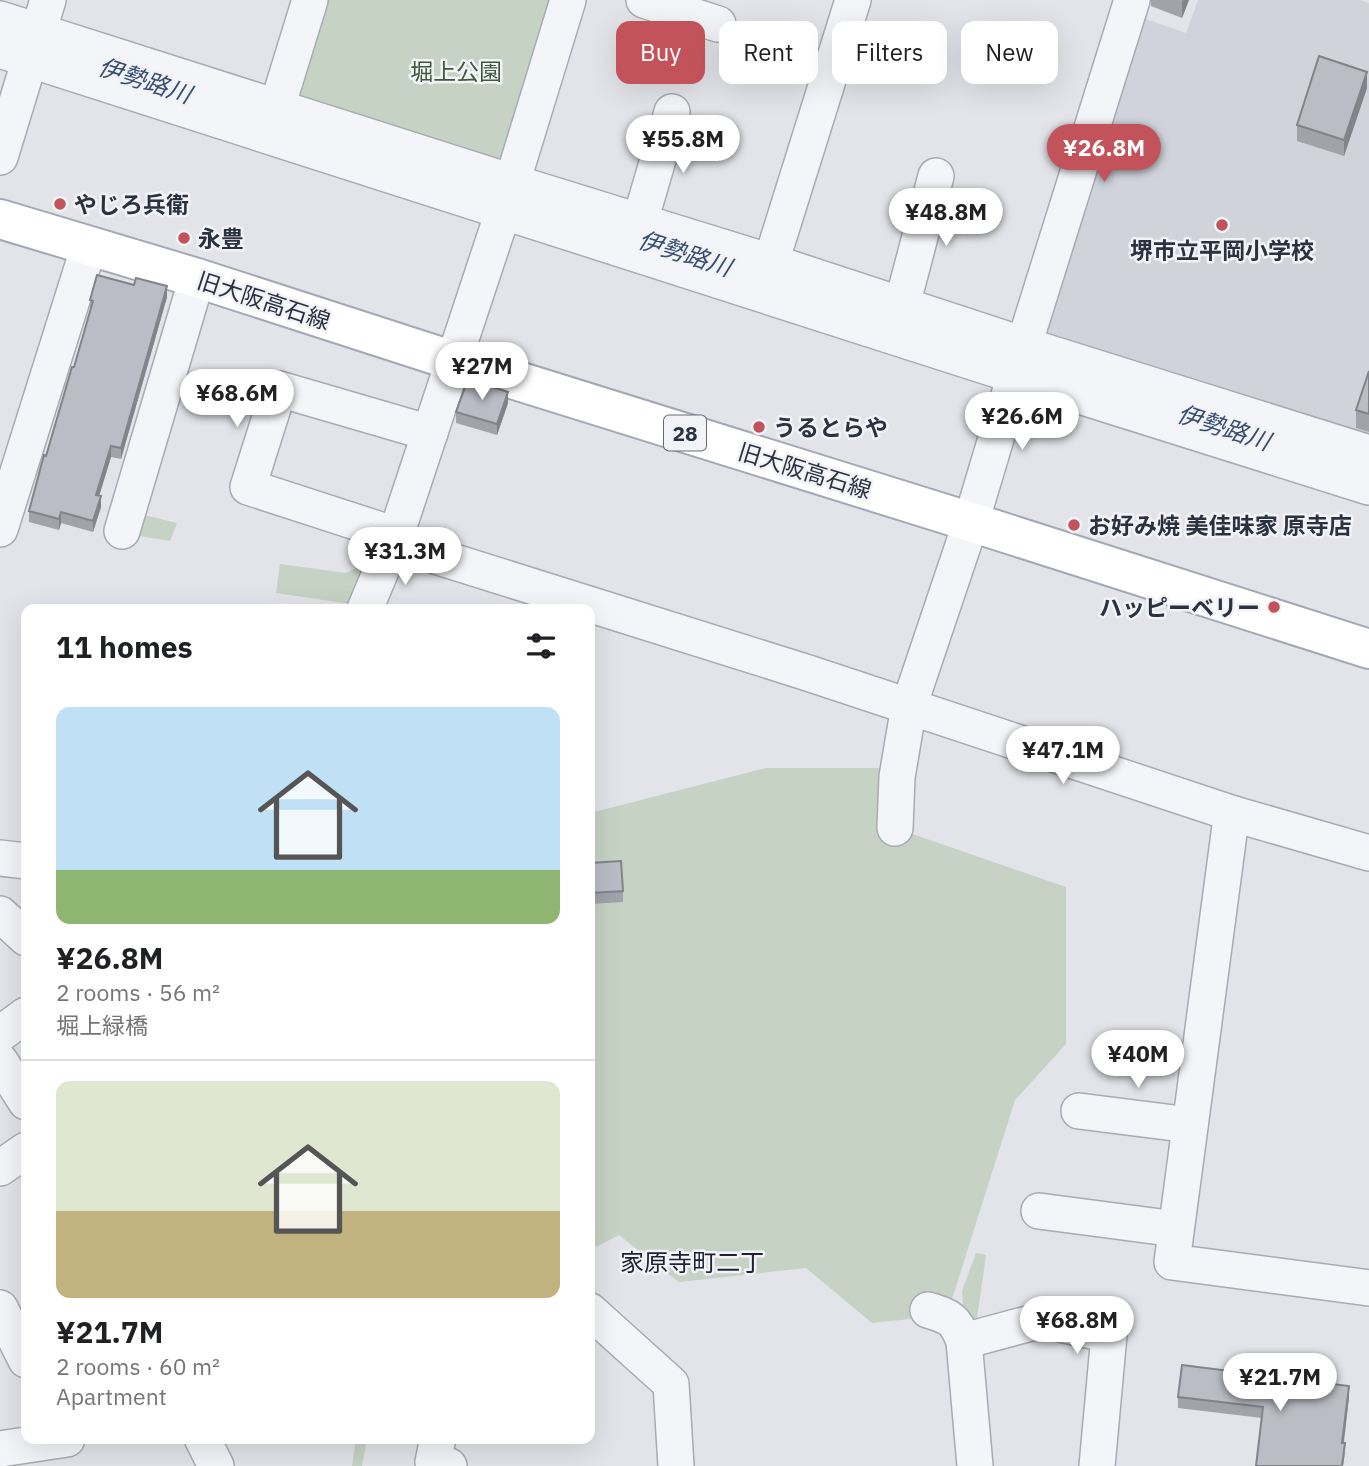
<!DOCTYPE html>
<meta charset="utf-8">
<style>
:root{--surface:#fff;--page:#f6f6f6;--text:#202124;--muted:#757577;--line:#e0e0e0;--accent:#c2535a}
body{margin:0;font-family:"IBM Plex Sans","Noto Sans JP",sans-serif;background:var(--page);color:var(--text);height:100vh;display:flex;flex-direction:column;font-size:26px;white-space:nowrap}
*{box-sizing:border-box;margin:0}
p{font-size:23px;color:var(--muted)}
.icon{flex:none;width:38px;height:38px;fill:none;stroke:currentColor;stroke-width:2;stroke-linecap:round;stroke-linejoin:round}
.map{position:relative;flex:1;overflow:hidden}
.sheet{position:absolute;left:21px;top:604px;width:574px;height:840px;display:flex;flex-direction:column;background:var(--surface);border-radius:14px;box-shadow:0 7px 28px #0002}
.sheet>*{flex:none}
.hud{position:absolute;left:616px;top:21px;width:648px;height:63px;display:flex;gap:14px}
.price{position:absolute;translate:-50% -60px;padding:0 16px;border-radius:24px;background:#fff;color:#222;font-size:23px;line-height:46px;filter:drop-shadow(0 2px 4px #0008)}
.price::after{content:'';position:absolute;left:50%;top:42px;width:21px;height:16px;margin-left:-10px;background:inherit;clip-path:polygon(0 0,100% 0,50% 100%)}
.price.on{background:var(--accent);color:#fff}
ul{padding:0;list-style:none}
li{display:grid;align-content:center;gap:14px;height:371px;padding:0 35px}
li+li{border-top:2px solid var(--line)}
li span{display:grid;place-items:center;height:217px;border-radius:14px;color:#555}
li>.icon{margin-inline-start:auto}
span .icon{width:126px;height:126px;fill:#fffc;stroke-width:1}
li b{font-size:30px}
h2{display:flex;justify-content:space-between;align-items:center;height:84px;padding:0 35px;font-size:30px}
.tag{padding:0 24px;border-radius:14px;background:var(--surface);box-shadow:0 7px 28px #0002;font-size:24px;line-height:63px}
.tag.on{background:var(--accent);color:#fff}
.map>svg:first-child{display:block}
.built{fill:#d0d3db}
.green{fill:#c6d2c4}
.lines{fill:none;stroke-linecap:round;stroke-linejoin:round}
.minor-casing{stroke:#a8abb3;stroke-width:38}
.major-casing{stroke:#a2a8b4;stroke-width:42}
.minor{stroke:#f4f5f8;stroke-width:35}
.major{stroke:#fff;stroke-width:38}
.wall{fill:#a0a3a9}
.shaded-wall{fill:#82848a}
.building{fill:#babdc5;stroke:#82848a;stroke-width:2}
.poi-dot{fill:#c2535a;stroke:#f1f3f7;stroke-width:2.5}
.labels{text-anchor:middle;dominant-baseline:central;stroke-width:5;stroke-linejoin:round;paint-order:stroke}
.shield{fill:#f1f3f7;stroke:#676b77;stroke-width:2}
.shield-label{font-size:21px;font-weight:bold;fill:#2c3140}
.park-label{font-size:23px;fill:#3d5a3a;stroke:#f1f3f7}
.poi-label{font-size:23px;font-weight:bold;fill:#2c3140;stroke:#f1f3f7;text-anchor:start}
.street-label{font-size:23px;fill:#2c3140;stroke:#f1f3f7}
.water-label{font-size:24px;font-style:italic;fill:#394d70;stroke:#f1f3f7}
.neighbourhood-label{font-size:24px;fill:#1e2231;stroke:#f1f3f7}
</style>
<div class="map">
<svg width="1369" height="1466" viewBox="0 0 1369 1466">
<rect width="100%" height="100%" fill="#e2e4e9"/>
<!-- built -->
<polygon class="built" points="1198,0 1360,0 1369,3 1369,441 1047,340 1043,331 1140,17 1186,33"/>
<!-- green -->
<g class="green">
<polygon points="326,0 554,0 503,160 297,96"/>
<polygon points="140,514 177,523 170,541 133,535"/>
<polygon points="378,557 357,605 276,593 280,564 346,573"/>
<polygon points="766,768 887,768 895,828 1066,887 1066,1044 1015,1100 947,1315 872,1323 806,1268 679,1282 619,1235 596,1247 590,1237 590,813"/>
<polygon points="976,1253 986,1255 976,1326 965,1328 962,1291"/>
<polygon points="356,1439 367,1439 362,1466 352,1466"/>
</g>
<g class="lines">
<defs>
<g id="minor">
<polyline points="644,0 718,24"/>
<polyline points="0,19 512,182 771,262 1024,345 1369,453"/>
<polyline points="0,50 1016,376 1369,487"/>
<polyline points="277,107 310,0"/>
<polyline points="0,157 48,0"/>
<polyline points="640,221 672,112"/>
<polyline points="771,262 853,0"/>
<polyline points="902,305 936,176"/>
<polyline points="0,529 89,246"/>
<polyline points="122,531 197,278"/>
<polyline points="396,535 248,487 279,389 430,433"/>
<polyline points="394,543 805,672 1234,814 1369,853"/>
<polyline points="365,609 396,535 503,212 568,0"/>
<polyline points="1234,814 1230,826 1172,1262 1369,1288"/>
<polyline points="895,828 897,777 909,706 971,522 1024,345 1132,0"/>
<polyline points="0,858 26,861"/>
<polyline points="0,914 26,938"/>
<polyline points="0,1034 26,1015"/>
<polyline points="0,1061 26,1102"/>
<polyline points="1079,1111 1190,1125"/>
<polyline points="0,1168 26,1150"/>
<polyline points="1039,1211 1176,1229"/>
<polyline points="0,1308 26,1360"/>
<path d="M928 1310C951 1317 955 1319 964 1341L975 1466"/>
<polyline points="590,1311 671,1384 676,1466"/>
<polyline points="964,1341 1042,1320 1109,1335 1097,1466"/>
<polyline points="202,1438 216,1466"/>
<polyline points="438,1438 433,1462 449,1466"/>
<polyline points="0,1449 67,1439"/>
</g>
<polyline id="major" points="0,219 197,278 454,361 971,522 1369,649"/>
</defs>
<!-- minor casing -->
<use href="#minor" class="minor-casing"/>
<!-- major casing -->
<use href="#major" class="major-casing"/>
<!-- minor -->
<use href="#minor" class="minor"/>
<!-- major -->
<use href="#major" class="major"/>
</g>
<!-- wall -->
<g class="wall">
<polygon points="1151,0 1189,0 1182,18 1151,6"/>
<polygon points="1367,88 1344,156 1297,141 1297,125"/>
<polygon points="167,297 121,459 111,457 99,496 101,507 93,532 61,523 59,530 29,522 29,511 74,367 90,311 90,300"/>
<polygon points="1369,371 1369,432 1356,428 1356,410"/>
<polygon points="508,403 497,435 456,423 456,412"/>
<polygon points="590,863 623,891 623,902 590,904"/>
<polygon points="1178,1397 1349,1397 1344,1443 1345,1454 1343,1466 1256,1466 1262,1418 1178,1408"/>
</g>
<!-- shaded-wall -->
<g class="shaded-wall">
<polygon points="1183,0 1189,0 1182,18 1182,2"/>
<polygon points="1367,72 1367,88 1344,156 1344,140"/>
<polygon points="167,286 167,297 121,459 121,448"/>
<polygon points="508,392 508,403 497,435 497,424"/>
<polygon points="111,446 111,457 96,506 96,495"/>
<polygon points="101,496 101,507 93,532 93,521"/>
<polygon points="61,512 61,523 59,530 59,519"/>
<polygon points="1349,1386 1349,1397 1342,1454 1342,1443"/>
</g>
<!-- building -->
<g class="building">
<polygon points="1319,56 1367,72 1344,140 1297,125"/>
<polygon points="97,275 134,285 136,278 167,286 121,448 111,446 96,495 101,496 93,521 61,512 59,519 29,511 44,455 46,456 72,367 74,367 93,301 90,300"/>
<polygon points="1369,371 1369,414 1356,410"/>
<polygon points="468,379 508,392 497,424 456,412"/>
<polygon points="621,861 623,891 590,893 590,863"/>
<polygon points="1182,1365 1349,1386 1342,1443 1345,1443 1342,1466 1256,1466 1263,1407 1178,1397"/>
</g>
<!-- markers -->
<g class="poi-dot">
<circle cx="60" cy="204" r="7"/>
<circle cx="1222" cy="225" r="7"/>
<circle cx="184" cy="238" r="7"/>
<circle cx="759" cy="427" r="7"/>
<circle cx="1074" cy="525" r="7"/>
<circle cx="1274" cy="607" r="7"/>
</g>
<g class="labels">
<!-- shield labels -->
<rect class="shield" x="664" y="415.5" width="42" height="35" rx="5"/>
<g class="shield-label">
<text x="685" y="433">28</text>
</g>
<!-- park labels -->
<g class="park-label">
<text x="456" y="71">堀上公園</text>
</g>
<!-- poi labels -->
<g class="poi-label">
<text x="74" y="204">やじろ兵衛</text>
<text x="198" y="238">永豊</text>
<text x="1222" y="250" text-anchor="middle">堺市立平岡小学校</text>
<text x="773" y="427">うるとらや</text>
<text x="1088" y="525">お好み焼 美佳味家 原寺店</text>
<text x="1260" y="607" text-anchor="end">ハッピーベリー</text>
</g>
<!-- street labels -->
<g class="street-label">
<text transform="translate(264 300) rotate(18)">旧大阪高石線</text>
<text transform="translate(805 470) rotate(17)">旧大阪高石線</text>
</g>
<!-- water labels -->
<g class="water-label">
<text transform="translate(145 80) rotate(18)">伊勢路川</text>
<text transform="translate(685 253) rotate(18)">伊勢路川</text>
<text transform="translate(1224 427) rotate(18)">伊勢路川</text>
</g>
<!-- neighbourhood labels -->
<g class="neighbourhood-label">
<text x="692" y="1262">家原寺町二丁</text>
</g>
</g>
</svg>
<b class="price" style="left:683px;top:175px">¥55.8M</b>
<b class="price on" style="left:1104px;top:184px">¥26.8M</b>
<b class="price" style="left:946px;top:248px">¥48.8M</b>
<b class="price" style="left:482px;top:402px">¥27M</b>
<b class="price" style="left:237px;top:429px">¥68.6M</b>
<b class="price" style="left:1022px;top:452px">¥26.6M</b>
<b class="price" style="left:405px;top:587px">¥31.3M</b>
<b class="price" style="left:1063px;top:786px">¥47.1M</b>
<b class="price" style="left:1138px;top:1090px">¥40M</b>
<b class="price" style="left:1077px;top:1356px">¥68.8M</b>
<b class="price" style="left:1280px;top:1413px">¥21.7M</b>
<div class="hud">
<a class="tag on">Buy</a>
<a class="tag">Rent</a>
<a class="tag">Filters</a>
<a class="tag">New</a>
</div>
<section class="sheet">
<h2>11 homes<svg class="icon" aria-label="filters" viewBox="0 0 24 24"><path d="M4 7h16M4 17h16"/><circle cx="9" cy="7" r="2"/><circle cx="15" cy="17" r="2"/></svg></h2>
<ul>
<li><span style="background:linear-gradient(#bfe0f5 75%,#8fb573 0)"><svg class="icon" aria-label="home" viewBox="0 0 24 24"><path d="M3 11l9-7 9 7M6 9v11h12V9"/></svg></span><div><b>¥26.8M</b><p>2 rooms · 56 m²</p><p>堀上緑橋</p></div></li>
<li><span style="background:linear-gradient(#dfe7d0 60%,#c2b280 0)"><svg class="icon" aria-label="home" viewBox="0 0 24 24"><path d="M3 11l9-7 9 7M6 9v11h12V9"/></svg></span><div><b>¥21.7M</b><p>2 rooms · 60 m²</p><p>Apartment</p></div></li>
</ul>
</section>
</div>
